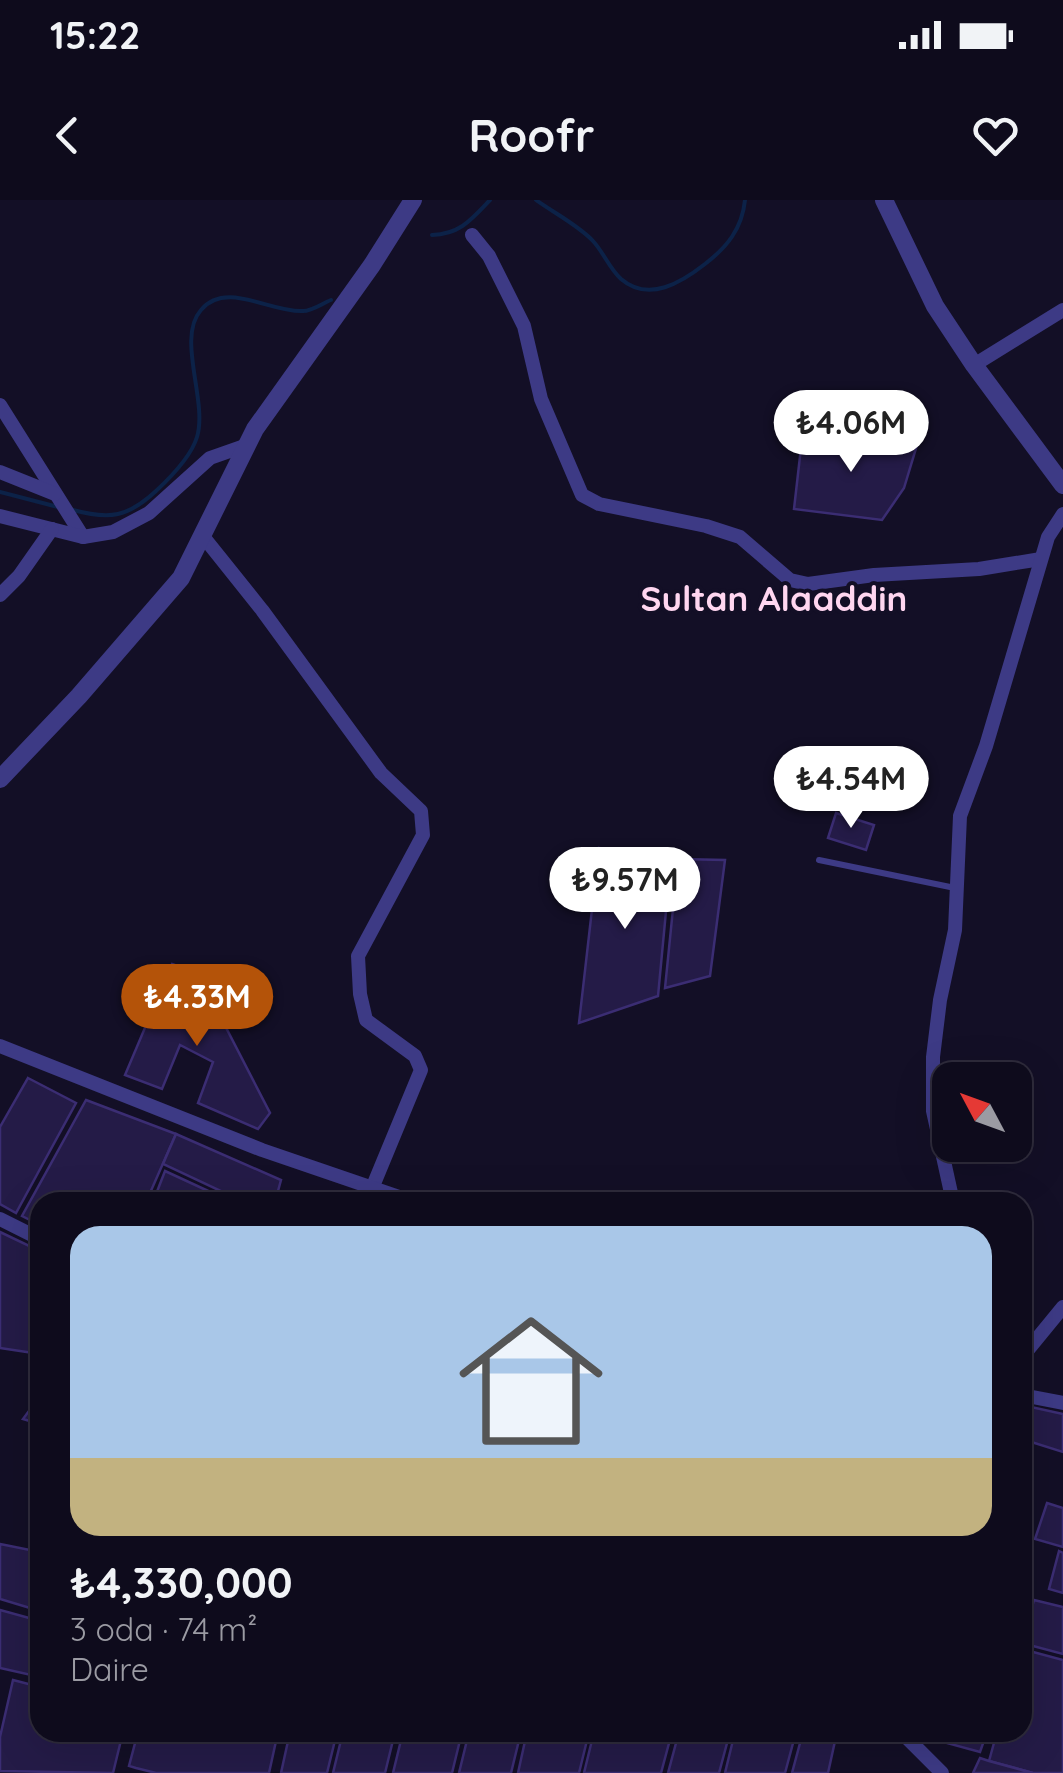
<!DOCTYPE html>
<html lang="tr">
<meta charset="utf-8">
<style>
:root{--surface:#0e0b1c;--page:#171425;--text:#f1f3f6;--muted:#9b9ba3;--line:#2e2b3b;--accent:#b45309}
body{margin:0;font-family:Quicksand,sans-serif;background:var(--page);color:var(--text);height:100vh;display:flex;flex-direction:column;font-size:38px;white-space:nowrap}
*{box-sizing:border-box;margin:0}
p{font-size:32px;color:var(--muted)}
.icon{flex:none;width:55px;height:55px;fill:none;stroke:currentColor;stroke-width:2;stroke-linecap:round;stroke-linejoin:round}
.map{position:relative;flex:1;overflow:hidden}
.panel{position:absolute;left:30px;top:992px;width:1002px;height:550px;display:flex;flex-direction:column;background:var(--surface);border-radius:30px;box-shadow:0 10px 40px #0002,0 0 0 2px var(--line)}
.panel>*{flex:none}
.needle{width:65px;rotate:311deg}
.controls{position:absolute;left:932px;top:862px;display:grid;gap:20px}
.controls a{display:grid;place-items:center;width:100px;height:100px;border-radius:20px;background:var(--surface);box-shadow:0 10px 40px #0002,0 0 0 2px var(--line);font-size:50px}
.price{position:absolute;translate:-50% -85px;padding:0 22px;border-radius:35px;background:#fff;color:#222;font-size:32px;line-height:65px;filter:drop-shadow(0 2px 5px #0008)}
.price::after{content:'';position:absolute;left:50%;top:60px;width:30px;height:22px;margin-left:-15px;background:inherit;clip-path:polygon(0 0,100% 0,50% 100%)}
.price.current{background:var(--accent);color:#fff}
ul{padding:0;list-style:none}
li{display:grid;align-content:center;gap:20px;height:530px;padding:0 40px}
li+li{border-top:2px solid var(--line)}
li span{display:grid;place-items:center;height:310px;border-radius:30px;color:#555}
li>.icon{margin-inline-start:auto}
span .icon{width:180px;height:180px;fill:#fffc;stroke-width:1}
li b{font-size:42px}
.status{display:flex;justify-content:space-between;align-items:center;height:70px;padding:0 50px;background:var(--surface);direction:ltr}
.status svg{height:28px;fill:currentColor}
header{display:flex;justify-content:space-between;align-items:center;height:130px;padding:0 40px;background:var(--surface);font-size:45px;font-weight:700}
.map>svg:first-child{display:block}
.lines{fill:none;stroke-linecap:round;stroke-linejoin:round}
.stream{stroke:#0c2248;stroke-width:4}
.building{fill:#241b47;stroke:#3b2d73;stroke-width:2.5}
.service{stroke:#3d3a85;stroke-width:6}
.minor{stroke:#3d3a85;stroke-width:14}
.tertiary{stroke:#3d3a85;stroke-width:18}
.labels{text-anchor:middle;dominant-baseline:central;stroke-width:8;stroke-linejoin:round;paint-order:stroke}
.district-label{font-size:35px;font-weight:bold;fill:#ffd6f0;stroke:#130f26}
</style>
<div class="status"><b>15:22</b><svg viewBox="0 0 49 12"><path d="M0 12V9h3v3zM5 12V6h3v6zM10 12V3h3v9zM15 12V0h3v12zM26 1h20v11H26zM47 4h2v5h-2z"/></svg></div>
<header><svg class="icon" aria-label="back" viewBox="0 0 24 24"><path d="M15 5l-7 7 7 7"/></svg>Roofr<svg class="icon" aria-label="heart" viewBox="0 0 24 24"><path d="M12 20l-8-8c-3-5 5-10 8-4 3-6 11-1 8 4z"/></svg></header>
<div class="map">
<svg width="1063" height="1573" viewBox="0 0 1063 1573">
<rect width="100%" height="100%" fill="#130f26"/>
<g class="lines">
<!-- stream -->
<g class="stream">
<path d="M536 0C554 13 578 25 593 41 604 53 609 68 621 79 649 103 682 82 705 64 727 47 742 29 745 0"/>
<path d="M432 35C460 34 471 20 490 0"/>
<polyline points="0,292 58,307"/>
<path d="M73 310C110 320 128 317 156 291 171 277 191 257 197 237 208 201 176 138 201 110 226 80 271 113 303 111 312 111 323 103 331 100"/>
</g>
</g>
<!-- building -->
<g class="building">
<polygon points="803,230 917,245 904,288 882,320 794,309"/>
<polygon points="836,613 874,625 866,650 828,638"/>
<polygon points="599,648 671,658 658,796 579,823"/>
<polygon points="678,659 725,660 710,776 665,788"/>
<polygon points="172,764 196,773 202,781 270,913 258,929 198,903 213,862 180,845 162,889 125,875"/>
<polygon points="28,878 76,903 16,1013 0,1004 0,927"/>
<polygon points="86,900 176,934 146,1002 40,1002 40,1025 22,1016"/>
<polygon points="176,934 281,980 275,1002 244,1002 163,964"/>
<polygon points="165,971 232,1002 153,1002"/>
<polygon points="0,1032 40,1051 40,1154 0,1148"/>
<polygon points="40,1196 40,1224 23,1219"/>
<polygon points="1022,1205 1063,1214 1063,1252 1022,1239"/>
<polygon points="1047,1303 1063,1308 1063,1347 1035,1339"/>
<polygon points="0,1344 40,1352 40,1411 0,1399"/>
<polygon points="1059,1351 1063,1353 1063,1393 1049,1389"/>
<polygon points="1034,1400 1063,1407 1063,1454 1022,1443"/>
<polygon points="0,1410 40,1421 40,1477 0,1468"/>
<polygon points="1022,1449 1063,1460 1063,1573 1033,1573 989,1561 997,1532 1022,1532"/>
<polygon points="13,1480 40,1487 40,1532 123,1532 113,1573 0,1571 0,1537"/>
<polygon points="138,1532 278,1532 269,1573 156,1573 136,1568 129,1566"/>
<polygon points="290,1532 337,1532 327,1573 281,1573"/>
<polygon points="343,1532 395,1532 385,1573 333,1573"/>
<polygon points="403,1532 462,1532 452,1573 393,1573"/>
<polygon points="469,1532 521,1532 511,1573 459,1573"/>
<polygon points="527,1532 589,1532 579,1573 518,1573"/>
<polygon points="594,1532 672,1532 661,1573 584,1573"/>
<polygon points="679,1532 730,1532 719,1573 668,1573"/>
<polygon points="735,1532 796,1532 785,1573 725,1573"/>
<polygon points="803,1532 837,1532 828,1573 792,1573"/>
<polygon points="946,1532 987,1532 980,1552 943,1542"/>
<polygon points="980,1558 989,1561 1033,1573 973,1573"/>
</g>
<g class="lines">
<!-- service -->
<polyline class="service" points="819,660 955,688"/>
<!-- minor -->
<g class="minor">
<polyline points="472,35 489,56 524,126 541,199 582,295 599,304 706,326 740,337 790,380 808,384 874,375 979,369 1041,359"/>
<polyline points="974,165 1063,110"/>
<polyline points="0,205 83,337"/>
<polyline points="0,272 55,294"/>
<polyline points="0,316 83,337 113,332 149,313 210,258 247,245"/>
<polyline points="202,335 262,410 381,573 421,611 423,635 358,756 360,794 366,820 415,856 421,870 373,986"/>
<polyline points="0,395 19,376 52,329"/>
<polyline points="0,846 262,950 414,1002"/>
<polyline points="953,1002 933,911 933,857 940,800 955,730 960,616 986,546 1048,337 1063,314"/>
<polyline points="0,1019 40,1039"/>
<polyline points="1022,1157 1063,1107"/>
<polyline points="1022,1195 1063,1203"/>
<polyline points="901,1532 942,1573"/>
</g>
<!-- tertiary -->
<g class="tertiary">
<polyline points="884,0 935,106 974,165 1063,285"/>
<polyline points="0,579 79,496 181,378 255,229 372,65 413,0"/>
</g>
</g>
<g class="labels">
<!-- district labels -->
<g class="district-label">
<text x="774" y="398">Sultan Alaaddin</text>
</g>
</g>
</svg>
<div class="controls">
<a><svg class="needle" viewBox="-14 -14 28 28"><path d="M0-13l5 13h-10z" fill="#e53935"/><path d="M0 13l5-13h-10z" fill="#9b9ba3"/></svg></a>
</div>
<b class="price" style="left:851px;top:275px">₺4.06M</b>
<b class="price" style="left:851px;top:631px">₺4.54M</b>
<b class="price" style="left:625px;top:732px">₺9.57M</b>
<b class="price current" style="left:197px;top:849px">₺4.33M</b>
<section class="panel">
<ul>
<li><span style="background:linear-gradient(#a9c7e8 75%,#c2b280 0)"><svg class="icon" aria-label="home" viewBox="0 0 24 24"><path d="M3 11l9-7 9 7M6 9v11h12V9"/></svg></span><div><b>₺4,330,000</b><p>3 oda · 74 m²</p><p>Daire</p></div></li>
</ul>
</section>
</div>
